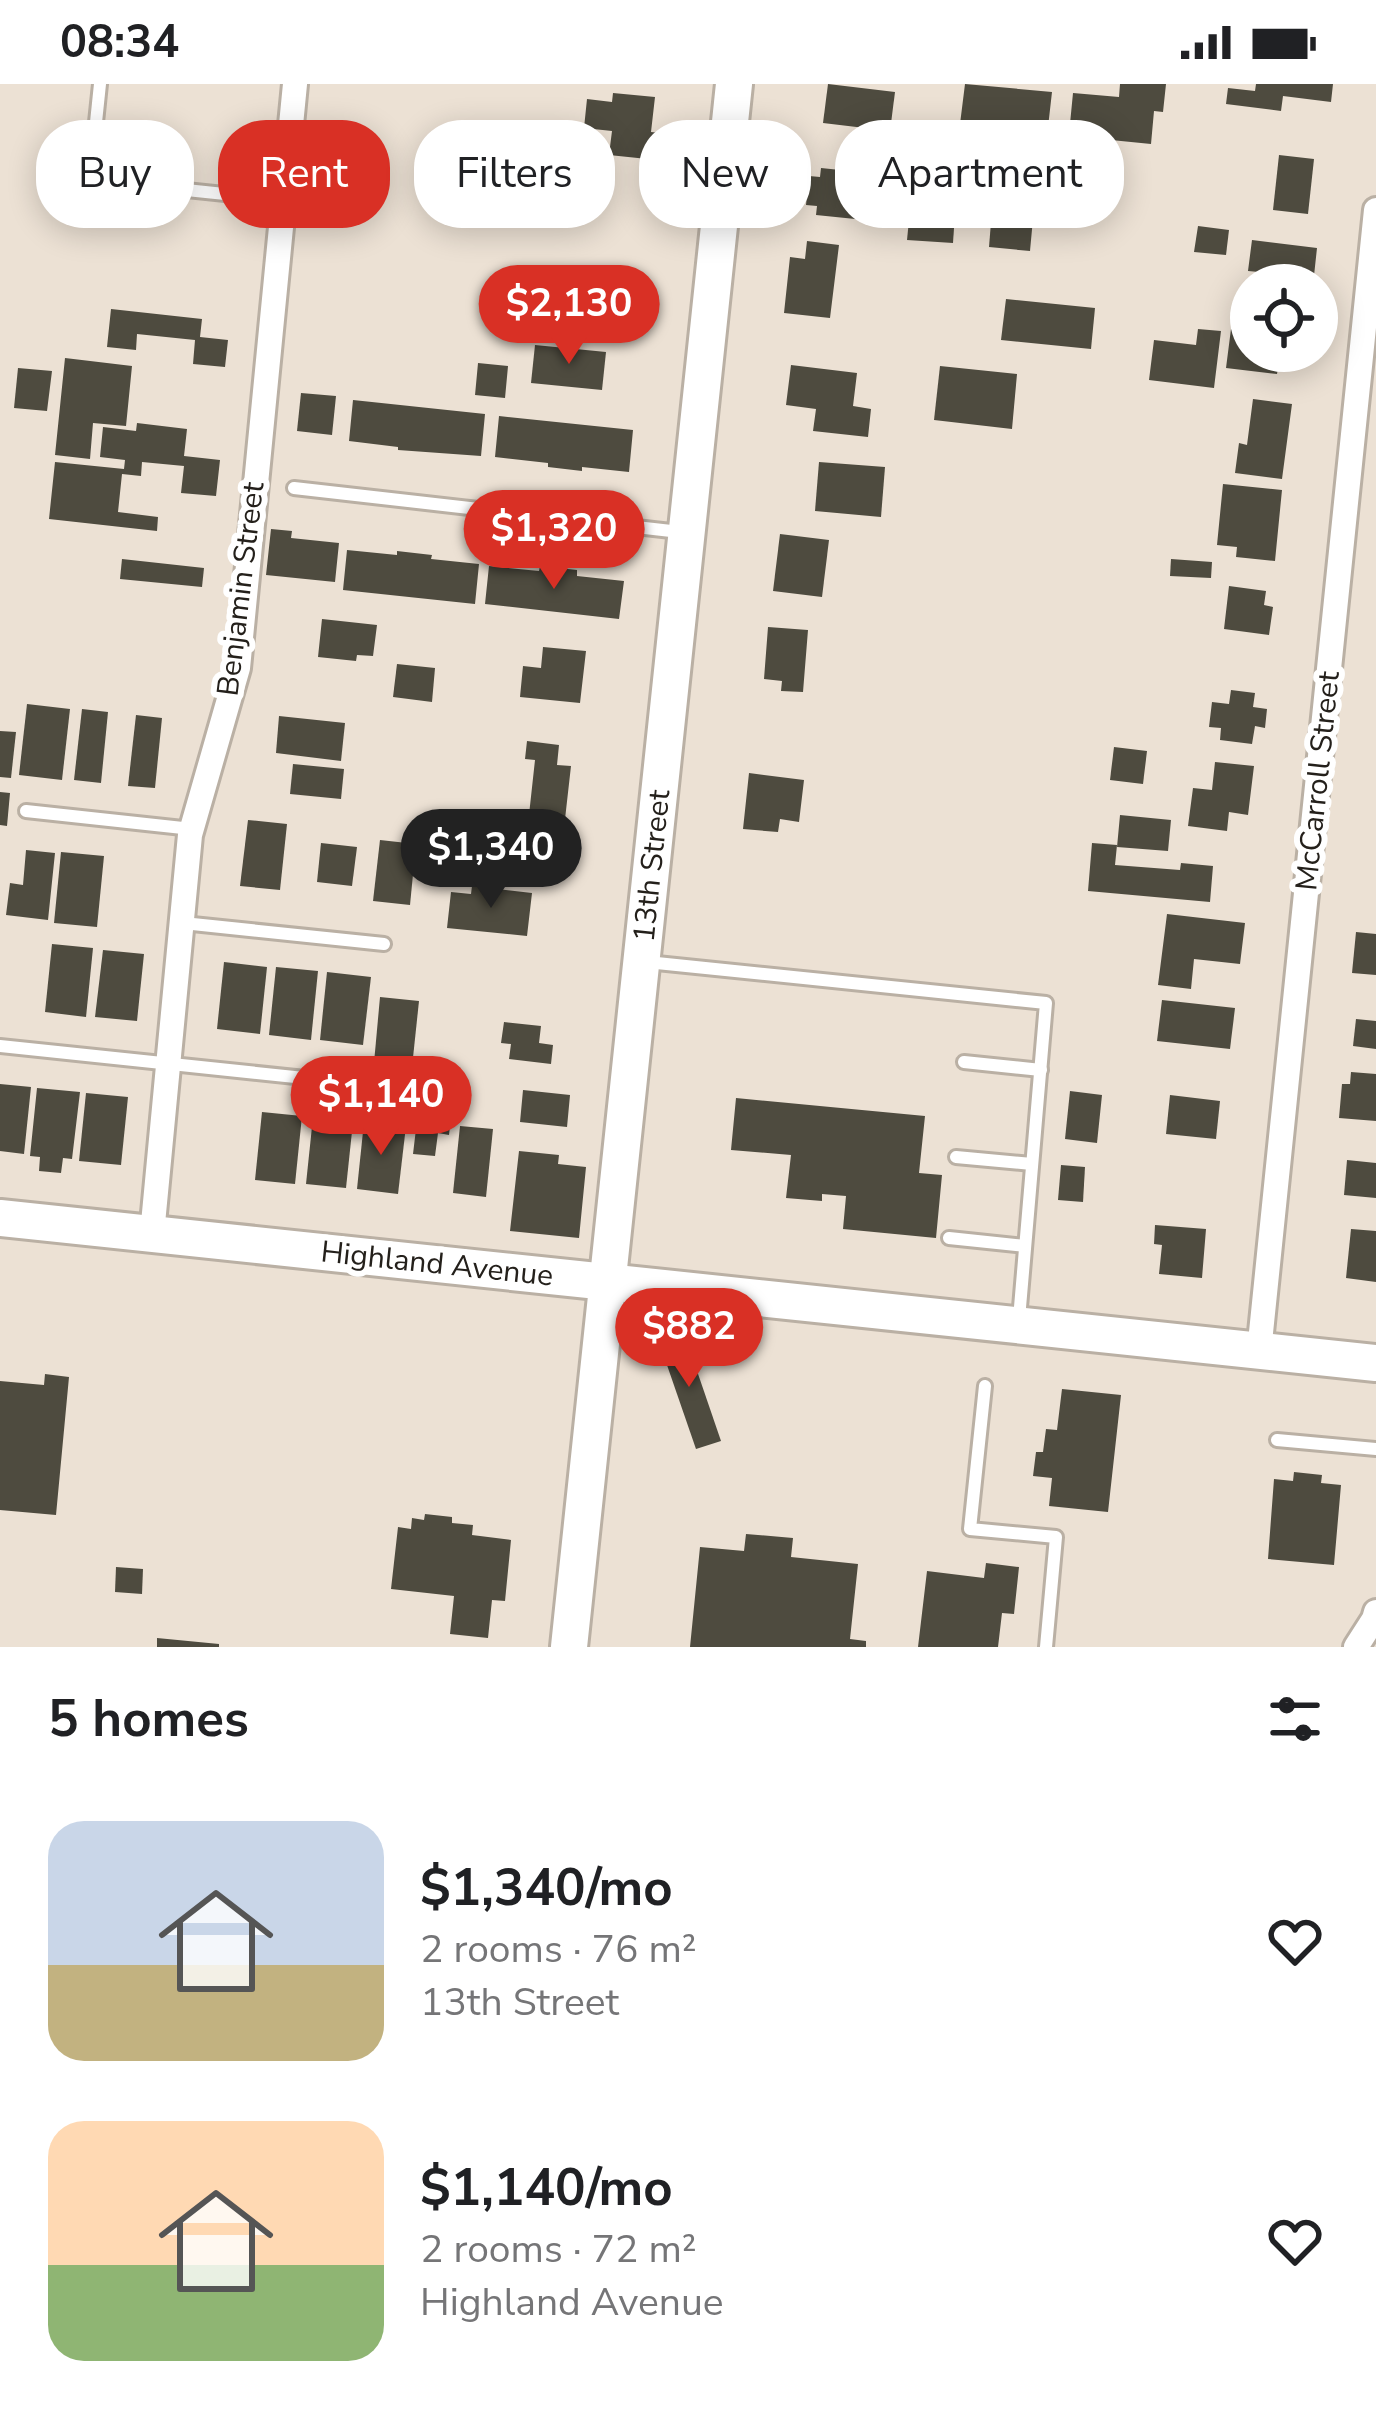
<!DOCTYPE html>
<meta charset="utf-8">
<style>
:root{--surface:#fff;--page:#f6f6f6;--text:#202124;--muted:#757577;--accent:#d93025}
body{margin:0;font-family:"Nunito Sans",sans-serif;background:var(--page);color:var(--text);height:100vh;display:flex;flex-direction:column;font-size:45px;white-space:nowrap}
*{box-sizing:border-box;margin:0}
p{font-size:39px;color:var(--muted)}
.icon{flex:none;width:66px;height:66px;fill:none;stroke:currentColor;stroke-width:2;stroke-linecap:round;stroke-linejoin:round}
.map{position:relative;height:1563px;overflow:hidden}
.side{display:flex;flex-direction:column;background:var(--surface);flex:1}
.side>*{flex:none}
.guide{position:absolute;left:36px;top:36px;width:1305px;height:108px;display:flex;gap:24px}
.fabs{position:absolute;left:1230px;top:180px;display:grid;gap:24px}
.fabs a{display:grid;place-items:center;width:108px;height:108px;border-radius:50%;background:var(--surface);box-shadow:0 6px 30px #0003;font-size:60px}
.price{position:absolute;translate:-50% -102px;padding:0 27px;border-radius:42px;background:var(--accent);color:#fff;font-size:39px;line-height:78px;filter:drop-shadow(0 3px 6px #0008)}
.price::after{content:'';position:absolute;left:50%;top:72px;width:36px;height:27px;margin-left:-18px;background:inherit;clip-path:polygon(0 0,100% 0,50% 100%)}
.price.on{background:#222;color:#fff}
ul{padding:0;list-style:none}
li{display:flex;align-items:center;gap:36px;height:300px;padding:0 48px}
li span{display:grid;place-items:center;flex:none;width:336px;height:240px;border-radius:36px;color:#555}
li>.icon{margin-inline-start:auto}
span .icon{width:144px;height:144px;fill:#fffc;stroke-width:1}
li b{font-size:51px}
h2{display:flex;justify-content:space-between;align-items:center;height:144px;padding:0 48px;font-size:51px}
.pill{padding:0 42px;border-radius:48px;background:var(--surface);box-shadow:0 6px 30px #0003;font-size:42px;line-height:108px}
.pill.on{background:var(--accent);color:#fff}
.status{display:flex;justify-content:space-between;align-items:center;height:84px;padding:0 60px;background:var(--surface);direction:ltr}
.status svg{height:33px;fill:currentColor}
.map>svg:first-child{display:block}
.building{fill:#4e4b3f}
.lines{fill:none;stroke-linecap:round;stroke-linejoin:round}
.lane-casing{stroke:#bab0a4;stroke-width:18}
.street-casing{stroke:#bab0a4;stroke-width:30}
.secondary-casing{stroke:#bab0a4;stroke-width:42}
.lane{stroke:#fff;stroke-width:12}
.street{stroke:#fff;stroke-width:24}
.secondary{stroke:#fff;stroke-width:36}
.labels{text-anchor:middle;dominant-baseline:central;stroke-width:12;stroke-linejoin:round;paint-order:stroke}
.street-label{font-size:30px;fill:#24201b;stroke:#fff}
</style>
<div class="status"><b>08:34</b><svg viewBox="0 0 49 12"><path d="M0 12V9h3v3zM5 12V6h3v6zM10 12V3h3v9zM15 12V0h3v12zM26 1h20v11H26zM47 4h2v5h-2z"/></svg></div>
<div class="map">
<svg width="1376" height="1563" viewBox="0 0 1376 1563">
<rect width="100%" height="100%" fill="#ece1d4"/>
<!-- building -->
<g class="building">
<polygon points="828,0 895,8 890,47 823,39"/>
<polygon points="965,0 1052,8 1047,52 996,45 994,60 958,56"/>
<polygon points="1120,0 1166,0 1163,28 1154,27 1151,60 1091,54 1087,93 1065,91 1073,9 1119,13"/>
<polygon points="1256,0 1333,0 1331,18 1283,12 1281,27 1226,20 1228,4 1255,7"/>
<polygon points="613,9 655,13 651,48 679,51 676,78 609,71 612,47 584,44 587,15 612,18"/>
<polygon points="900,36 942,41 938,72 897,67"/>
<polygon points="1279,71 1314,75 1308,130 1273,126"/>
<polygon points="821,84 869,89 865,136 816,131 817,122 806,121 809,92 820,93"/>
<polygon points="995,89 1037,92 1030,167 989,163"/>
<polygon points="910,126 955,129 953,159 907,156"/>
<polygon points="1198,142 1229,146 1226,171 1194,168"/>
<polygon points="1252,156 1317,164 1313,201 1258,201 1259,188 1248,187"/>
<polygon points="807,157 839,161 830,234 784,229 790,173 805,175"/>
<polygon points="518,195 609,205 606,236 515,226"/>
<polygon points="1006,215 1095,224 1091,265 1001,256"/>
<polygon points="111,225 202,235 200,253 228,256 225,283 193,280 195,256 137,250 136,266 107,263"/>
<polygon points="1198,245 1221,247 1214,304 1149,296 1154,256 1196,261"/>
<polygon points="1231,245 1251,247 1251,267 1297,267 1295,286 1278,284 1277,290 1226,284"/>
<polygon points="535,261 606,268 602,306 531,299"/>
<polygon points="65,274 132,282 126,342 93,339 90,375 55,371"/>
<polygon points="478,279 508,282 505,314 475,311"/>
<polygon points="791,281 857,289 853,322 871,325 868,353 813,347 816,325 786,321"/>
<polygon points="940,282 1017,290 1012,345 934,336"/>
<polygon points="18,284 52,287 47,327 14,324"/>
<polygon points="301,309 336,312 332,351 297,347"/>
<polygon points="1253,315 1292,320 1282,395 1235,389 1239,359 1247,361"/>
<polygon points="353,316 485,330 481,372 398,366 398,363 349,357"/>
<polygon points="499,332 633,346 629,388 582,383 582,387 548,383 548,379 495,373"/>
<polygon points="137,339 187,345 184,372 220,376 216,412 181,409 184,382 142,378 141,392 122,390 118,428 158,433 157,447 49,435 55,378 124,385 125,376 100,373 103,343 136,347"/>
<polygon points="819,378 885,383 881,433 815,427"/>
<polygon points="1223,400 1282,406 1275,477 1236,473 1237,463 1217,461"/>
<polygon points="271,445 292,447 291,454 339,459 335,498 266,491"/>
<polygon points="780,450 829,456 822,513 773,507"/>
<polygon points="347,466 397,471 397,467 432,471 431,475 479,480 475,520 343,506"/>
<polygon points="122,475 204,484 202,503 120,495"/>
<polygon points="1171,475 1212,478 1211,494 1170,492"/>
<polygon points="489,482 539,487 540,482 577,486 577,492 624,497 619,535 485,520"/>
<polygon points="1229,502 1266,507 1264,521 1273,523 1269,551 1224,545"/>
<polygon points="322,535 377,541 373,572 357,571 356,577 318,573"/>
<polygon points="768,543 808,546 803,608 781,607 782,597 764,595"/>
<polygon points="543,563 586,567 580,619 520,613 523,582 541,584"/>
<polygon points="397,580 435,584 432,618 393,613"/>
<polygon points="1231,606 1255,609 1253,623 1267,625 1265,644 1255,642 1252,660 1220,656 1221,644 1209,643 1212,618 1229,620"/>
<polygon points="27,620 70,625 62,696 19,691"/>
<polygon points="82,625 108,628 101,699 74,696"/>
<polygon points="136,631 162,634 155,704 128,702"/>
<polygon points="279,632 345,639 341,677 276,669"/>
<polygon points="0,647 16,648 11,694 0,693"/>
<polygon points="527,657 559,661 557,681 571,682 564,744 528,740 535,676 525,675"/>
<polygon points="1114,663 1147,667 1143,700 1110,696"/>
<polygon points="1215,678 1254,682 1248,731 1229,728 1227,747 1188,742 1193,704 1212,706"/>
<polygon points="293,680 344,685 341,715 290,710"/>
<polygon points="749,689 804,696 799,738 780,735 778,748 743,745"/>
<polygon points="0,708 10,709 7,742 0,741"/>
<polygon points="1120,731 1171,736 1168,767 1117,763"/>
<polygon points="248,736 287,740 280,806 240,802"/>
<polygon points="380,756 416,760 410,821 373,817"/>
<polygon points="321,759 357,763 352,802 317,798"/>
<polygon points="1092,759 1117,761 1115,781 1180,786 1181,779 1213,782 1210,818 1088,807"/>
<polygon points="26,766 55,769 48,836 6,831 10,799 23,801"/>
<polygon points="61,768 104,772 97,843 54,839"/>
<polygon points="472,802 532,809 527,852 447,844 451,808 471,810"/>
<polygon points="1167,830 1245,839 1240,880 1194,875 1191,905 1158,901"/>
<polygon points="1356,848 1376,850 1376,891 1352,889"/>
<polygon points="52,860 93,864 86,933 45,928"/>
<polygon points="103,866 144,870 137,937 95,933"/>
<polygon points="224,878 267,883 260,950 217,945"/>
<polygon points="276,883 318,887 311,956 269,951"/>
<polygon points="327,888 371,893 363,961 320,956"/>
<polygon points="380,913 419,917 412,983 374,979"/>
<polygon points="1162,916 1235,924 1230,965 1157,957"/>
<polygon points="1356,935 1376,937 1376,965 1353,962"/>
<polygon points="504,938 541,942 539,959 553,961 551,980 509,975 511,960 501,959"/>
<polygon points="1351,988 1376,990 1376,1037 1339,1034 1342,1000 1350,1000"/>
<polygon points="0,1000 31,1003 24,1070 0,1067"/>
<polygon points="37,1004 80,1008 72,1075 63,1074 61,1089 39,1087 40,1073 30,1072"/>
<polygon points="523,1006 570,1011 567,1043 520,1038"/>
<polygon points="1070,1007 1102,1011 1097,1059 1065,1055"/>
<polygon points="86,1009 128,1013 121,1081 79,1077"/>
<polygon points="1170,1011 1220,1017 1216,1055 1166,1050"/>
<polygon points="736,1014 925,1032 919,1089 942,1091 936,1154 843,1145 846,1112 822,1110 822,1117 786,1114 791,1071 731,1066"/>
<polygon points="262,1028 302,1032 295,1100 255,1096"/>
<polygon points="418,1028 451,1032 449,1051 438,1049 435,1072 413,1070"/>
<polygon points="313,1033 353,1038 346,1104 306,1100"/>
<polygon points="364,1038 406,1042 398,1110 357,1105"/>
<polygon points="460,1042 493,1045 486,1113 453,1109"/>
<polygon points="519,1067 559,1071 558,1080 586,1083 579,1154 510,1147"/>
<polygon points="1347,1076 1376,1079 1376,1114 1344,1111"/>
<polygon points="1061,1081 1085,1083 1083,1118 1058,1116"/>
<polygon points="1155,1141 1206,1145 1202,1194 1159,1190 1162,1161 1154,1160"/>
<polygon points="1351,1145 1376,1147 1376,1198 1346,1194"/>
<polygon points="683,1246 721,1357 696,1365 658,1255"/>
<polygon points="45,1290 69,1293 56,1431 0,1426 0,1297 44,1301"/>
<polygon points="1062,1305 1121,1311 1108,1428 1049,1422 1052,1394 1033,1392 1036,1368 1043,1368 1046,1345 1057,1346"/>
<polygon points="1294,1388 1322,1391 1321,1399 1341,1401 1334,1481 1268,1475 1274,1395 1293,1397"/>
<polygon points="425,1430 452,1433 452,1439 473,1441 472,1451 511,1456 505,1517 492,1516 488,1554 450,1550 454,1512 391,1505 398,1443 411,1445 412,1434 424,1436"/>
<polygon points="746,1450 793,1454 791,1473 858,1480 850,1555 866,1557 866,1563 690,1563 700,1463 744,1467"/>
<polygon points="986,1479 1019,1483 1014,1530 1002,1529 998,1563 918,1563 927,1487 984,1494"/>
<polygon points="116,1483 143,1485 142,1510 115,1508"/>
<polygon points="157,1554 219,1560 219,1563 157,1563"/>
</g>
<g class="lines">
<defs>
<g id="lane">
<polyline points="100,0 90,96 283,116"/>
<polyline points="294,404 680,448"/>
<polyline points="26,727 192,745"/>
<polyline points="183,839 384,860"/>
<polyline points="647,878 1046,919 1019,1235"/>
<polyline points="0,962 400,1004"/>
<polyline points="964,978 1041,986"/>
<polyline points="956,1073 1032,1080"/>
<polyline points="949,1154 1025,1162"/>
<polyline points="985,1302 970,1445 1056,1453 1046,1563"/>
<polyline points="1277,1356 1376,1365"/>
</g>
<g id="street">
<polyline points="152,1150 190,751 238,584 295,0"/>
<polyline points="1259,1268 1376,126"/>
<polyline points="1356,1563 1374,1535 1376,1528"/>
</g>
<g id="secondary">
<polyline points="0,1134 1376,1279"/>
<polyline points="569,1563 734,0"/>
</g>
</defs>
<!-- lane casing -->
<use href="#lane" class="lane-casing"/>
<!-- street casing -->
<use href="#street" class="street-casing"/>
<!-- secondary casing -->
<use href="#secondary" class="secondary-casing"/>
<!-- lane -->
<use href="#lane" class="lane"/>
<!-- street -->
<use href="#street" class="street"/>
<!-- secondary -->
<use href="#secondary" class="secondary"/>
</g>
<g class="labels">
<!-- street labels -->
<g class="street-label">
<text transform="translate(241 505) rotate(-83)">Benjamin Street</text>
<text transform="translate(1318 697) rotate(-84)">McCarroll Street</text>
<text transform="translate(652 782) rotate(-84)">13th Street</text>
<text transform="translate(437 1180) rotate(6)">Highland Avenue</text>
</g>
</g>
</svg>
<div class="fabs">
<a><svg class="icon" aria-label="locate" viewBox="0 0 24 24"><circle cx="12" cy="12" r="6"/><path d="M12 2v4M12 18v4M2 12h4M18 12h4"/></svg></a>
</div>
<b class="price" style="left:569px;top:283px">$2,130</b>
<b class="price" style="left:554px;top:508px">$1,320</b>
<b class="price on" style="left:491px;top:827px">$1,340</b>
<b class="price" style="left:381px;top:1074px">$1,140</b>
<b class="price" style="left:689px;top:1306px">$882</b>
<div class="guide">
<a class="pill">Buy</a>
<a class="pill on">Rent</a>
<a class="pill">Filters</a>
<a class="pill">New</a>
<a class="pill">Apartment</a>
</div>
</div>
<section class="side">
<h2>5 homes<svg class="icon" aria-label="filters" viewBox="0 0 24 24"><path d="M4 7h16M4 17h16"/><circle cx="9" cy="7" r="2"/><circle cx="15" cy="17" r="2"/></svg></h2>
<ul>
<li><span style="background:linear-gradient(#c9d6e8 60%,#c2b280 0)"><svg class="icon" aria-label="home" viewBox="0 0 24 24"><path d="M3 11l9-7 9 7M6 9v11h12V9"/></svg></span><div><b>$1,340/mo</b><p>2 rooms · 76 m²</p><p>13th Street</p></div><svg class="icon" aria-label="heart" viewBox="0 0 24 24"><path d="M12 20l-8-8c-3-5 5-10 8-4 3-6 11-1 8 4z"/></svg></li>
<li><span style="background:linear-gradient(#ffd9b3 60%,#8fb573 0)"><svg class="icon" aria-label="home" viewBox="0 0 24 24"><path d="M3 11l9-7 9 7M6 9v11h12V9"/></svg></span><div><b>$1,140/mo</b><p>2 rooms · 72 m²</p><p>Highland Avenue</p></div><svg class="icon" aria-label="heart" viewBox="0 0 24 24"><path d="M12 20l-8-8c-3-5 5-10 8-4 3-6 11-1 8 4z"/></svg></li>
</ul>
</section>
